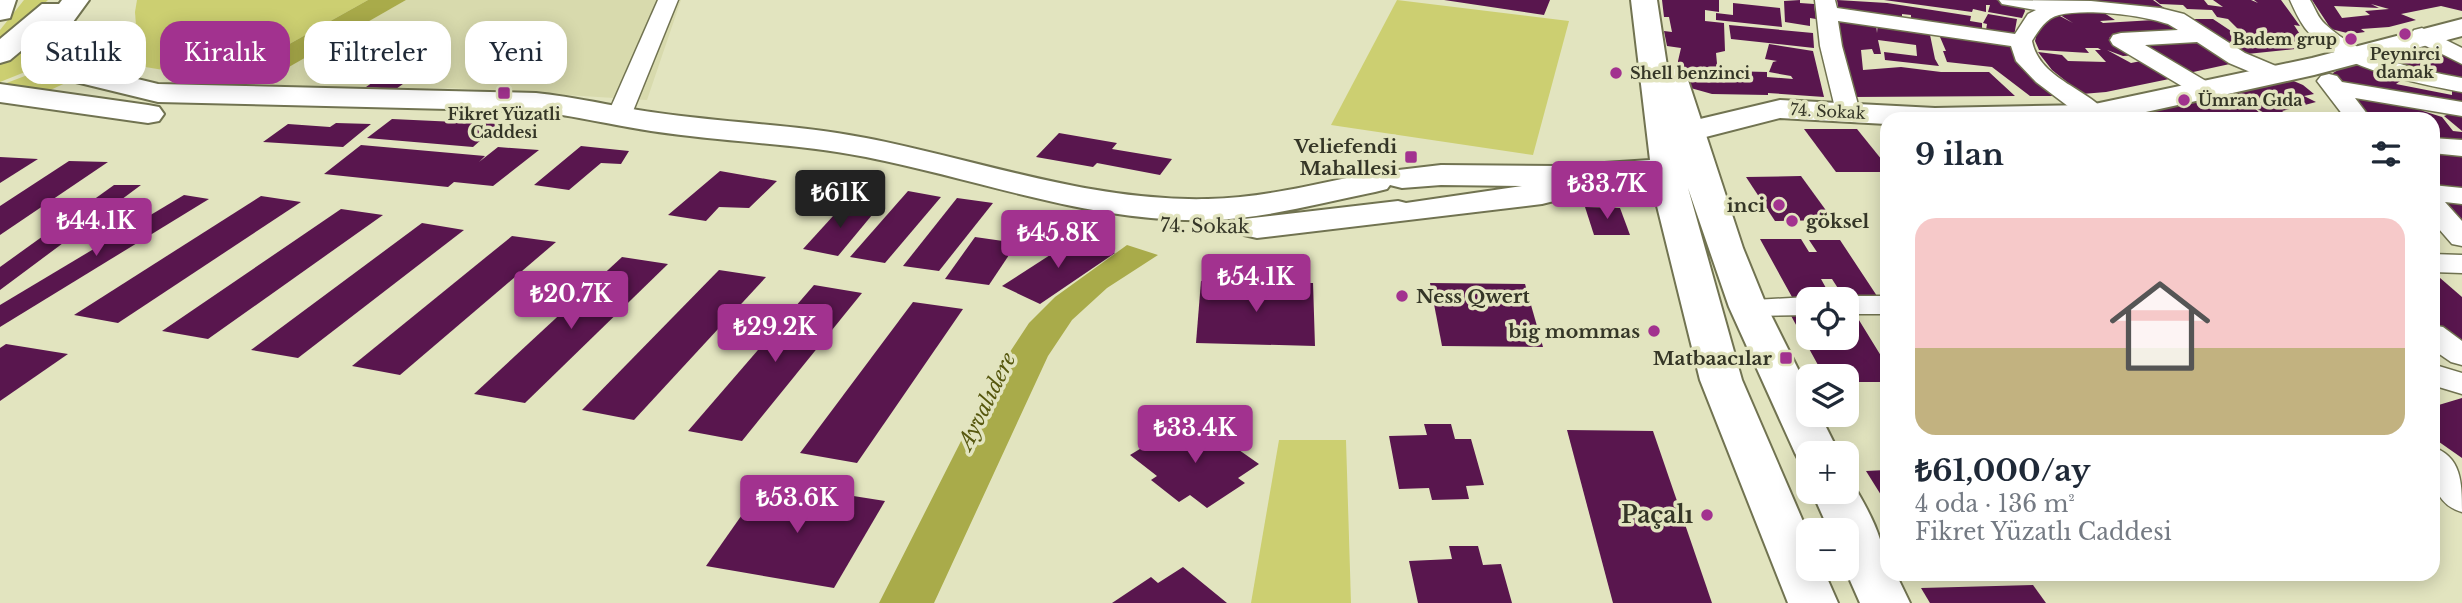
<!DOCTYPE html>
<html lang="tr">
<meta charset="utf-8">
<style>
:root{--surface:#fff;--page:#f6f6f7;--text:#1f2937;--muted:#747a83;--line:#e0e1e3;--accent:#a2328f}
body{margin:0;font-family:"Libre Baskerville",serif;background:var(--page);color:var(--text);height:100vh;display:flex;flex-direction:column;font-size:26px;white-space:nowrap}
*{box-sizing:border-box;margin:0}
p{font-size:23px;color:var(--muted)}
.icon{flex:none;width:38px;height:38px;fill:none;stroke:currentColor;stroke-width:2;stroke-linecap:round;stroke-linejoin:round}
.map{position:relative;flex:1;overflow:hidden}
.side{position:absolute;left:1880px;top:112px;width:560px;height:469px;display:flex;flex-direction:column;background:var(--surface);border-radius:21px;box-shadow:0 4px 18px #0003}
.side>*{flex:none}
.top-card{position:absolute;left:21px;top:21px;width:665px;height:63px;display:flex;gap:14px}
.tools{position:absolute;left:1796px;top:287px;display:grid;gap:14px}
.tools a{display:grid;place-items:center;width:63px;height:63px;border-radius:14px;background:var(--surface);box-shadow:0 4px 18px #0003;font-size:35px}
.price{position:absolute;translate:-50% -60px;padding:0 16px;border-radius:7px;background:var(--accent);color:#fff;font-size:23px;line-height:46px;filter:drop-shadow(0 2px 4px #0008)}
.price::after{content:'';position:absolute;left:50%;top:42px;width:21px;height:16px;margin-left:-10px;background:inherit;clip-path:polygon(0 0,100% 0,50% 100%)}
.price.active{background:#222;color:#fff}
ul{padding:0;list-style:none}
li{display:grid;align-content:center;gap:14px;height:371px;padding:0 35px}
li+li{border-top:2px solid var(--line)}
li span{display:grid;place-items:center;height:217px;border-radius:21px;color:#555}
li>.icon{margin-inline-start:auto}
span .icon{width:126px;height:126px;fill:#fffc;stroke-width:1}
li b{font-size:30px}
h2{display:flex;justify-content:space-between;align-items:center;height:84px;padding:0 35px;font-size:30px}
.chip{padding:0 24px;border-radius:21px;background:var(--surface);box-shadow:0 4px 18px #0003;font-size:24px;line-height:63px}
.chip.active{background:var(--accent);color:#fff}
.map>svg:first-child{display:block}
.built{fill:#d8daad}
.green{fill:#cccf71}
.water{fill:#a9ab4a}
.building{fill:#59164e;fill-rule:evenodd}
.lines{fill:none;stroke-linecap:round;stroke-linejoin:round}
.minor-casing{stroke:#717351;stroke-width:3}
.secondary-casing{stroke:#717351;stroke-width:4}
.primary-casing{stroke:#717351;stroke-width:4}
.minor{fill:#fff;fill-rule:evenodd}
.secondary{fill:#fff;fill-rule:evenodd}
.primary{fill:#fff;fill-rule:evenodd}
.poi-dot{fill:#a2328f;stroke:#e2e4bf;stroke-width:2.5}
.labels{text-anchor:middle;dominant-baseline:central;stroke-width:7;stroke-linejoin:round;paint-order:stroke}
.far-poi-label{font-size:16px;font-weight:bold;fill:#353627;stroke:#e2e4bf}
.far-street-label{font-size:16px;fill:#353627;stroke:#e2e4bf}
.poi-label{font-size:19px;font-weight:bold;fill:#353627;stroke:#e2e4bf;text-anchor:end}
.street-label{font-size:19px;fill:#353627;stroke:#e2e4bf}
.water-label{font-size:21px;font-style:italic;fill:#56570e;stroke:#e2e4bf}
.near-poi-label{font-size:23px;font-weight:bold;fill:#353627;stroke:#e2e4bf;text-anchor:end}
</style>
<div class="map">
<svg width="2462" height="603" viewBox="0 0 2462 603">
<rect width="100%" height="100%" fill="#e2e4bf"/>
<!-- built -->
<polygon class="built" points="406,0 681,0 647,100 451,88 269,87 275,75"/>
<!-- green -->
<g class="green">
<polygon points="24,0 48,0 0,44 0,30"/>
<polygon points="137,0 368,0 225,80 139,66 135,12"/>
<polygon points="1397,0 1569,21 1533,155 1331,125"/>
<polygon points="34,43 28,59 29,65 35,68 0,82 0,65"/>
<polygon points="38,71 72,80 46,92 4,84"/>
<polygon points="1279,440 1346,440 1351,603 1251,603"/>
</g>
<!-- water -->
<g class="water">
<polygon points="368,0 406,0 275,75 225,80"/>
<polygon points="1127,245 1158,255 1107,288 1072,320 1048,356 934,603 879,603 994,376 1029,323 1055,297"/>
</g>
<!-- building -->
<g class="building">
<polygon points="1444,0 1550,0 1544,15"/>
<polygon points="1662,0 1719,0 1719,12 1705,10 1705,21 1724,23 1725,51 1716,53 1718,74 1730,74 1728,71 1767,72 1767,77 1793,79 1791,76 1769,72 1773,62 1777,61 1765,59 1769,44 1813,51 1824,97 1768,93 1768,95 1712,94 1680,85 1678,61 1681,48 1667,46 1664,31 1672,32 1669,17 1664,17"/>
<polygon points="1800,0 1800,3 1814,4 1816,19 1810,18 1810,26 1785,22 1784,1"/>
<polygon points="1837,0 1887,3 1971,16 1970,21 1982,23 1982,29 1911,21 1911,15 1902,14 1902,22 1887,20 1886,14 1885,17 1839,12"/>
<polygon points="1884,0 1996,0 2012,2 2024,7 2025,11 2022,18 1988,12 1990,5 1986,5 1986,12 1973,9 1972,12"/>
<polygon points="2047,0 2153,0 2167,10 2052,4"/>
<polygon points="2155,0 2204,0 2208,5 2223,7 2213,0 2251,0 2258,3 2254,0 2281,0 2300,26 2294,25 2303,39 2296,38 2304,48 2247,54 2186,19 2213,19 2231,31 2242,33 2228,19 2217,17 2212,10 2187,9 2183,5 2160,4"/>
<path d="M2312 0H2462V11L2441 6 2401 14 2416 20 2389 27 2361 29 2365 32 2351 34 2331 29ZM2371 4 2389 9 2365 11 2370 15 2342 18 2334 6 2379 8Z"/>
<polygon points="1733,3 1780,8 1782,27 1716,20 1716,13 1733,15"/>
<polygon points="2098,9 2115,20 2100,21 2103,23 2171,19 2192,32 2109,37 2139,55 2123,56 2107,50 2131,63 2146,60 2174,78 2106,92 2082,94 2052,70 2038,52 2062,55 2068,61 2106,62 2095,50 2101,50 2098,48 2085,48 2089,53 2039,50 2035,41 2039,24 2056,14 2073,23 2057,13"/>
<polygon points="1988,14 2017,19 2014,36 1986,30 1987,24 1983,23"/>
<polygon points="1831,18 1876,24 1877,33 1878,23 1929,30 1935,59 1939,66 1885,60 1884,52 1917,56 1916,45 1878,40 1881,54 1874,54 1872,49 1861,50 1863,70 1901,67 1941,72 1989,72 2015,96 1852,97"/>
<polygon points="1729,25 1813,33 1814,48 1731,39"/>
<polygon points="1937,30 2015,43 2057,96 2030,96 1992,67 1947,62 1943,51 1946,51"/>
<polygon points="2201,38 2239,62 2184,74 2130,44"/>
<polygon points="2425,41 2462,59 2462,81 2372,59"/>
<polygon points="2356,59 2407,76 2396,84 2452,95 2452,84 2462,86 2462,103 2335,84 2333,73"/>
<polygon points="389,71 418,73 396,89 366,87"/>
<polygon points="2282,76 2303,85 2314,94 2304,96 2316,102 2282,111 2294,119 2275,119 2252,106 2262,115 2236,119 2134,119 2126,115 2224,93 2249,103 2223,90"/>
<polygon points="2343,90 2415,101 2423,111 2442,117 2453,131 2462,132 2462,146 2432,141 2432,119 2407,115 2408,117 2401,116 2403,119 2367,119"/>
<polygon points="2452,113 2462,114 2462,131 2444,116"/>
<polygon points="392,119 499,124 473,147 367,138"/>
<polygon points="336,123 371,124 343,147 263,142 288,124 330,127"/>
<polygon points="1804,129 1857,129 1886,165 1886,172 1836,172"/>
<polygon points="1059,133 1117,143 1112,149 1172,159 1160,175 1097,163 1093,167 1036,157"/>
<polygon points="361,145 485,156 479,162 498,147 539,150 493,186 454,182 448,187 324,174"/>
<polygon points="581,146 629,151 621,164 601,163 569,190 534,185"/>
<polygon points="2432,149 2462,150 2462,192 2432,189"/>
<polygon points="0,157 38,159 0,183"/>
<polygon points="69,161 108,162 0,235 0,206"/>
<polygon points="720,171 777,181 749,208 719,207 706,221 668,215"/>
<polygon points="1801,176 1833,220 1775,221 1746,177"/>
<polygon points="114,185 141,185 0,290 0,267"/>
<polygon points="908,191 941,197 885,263 850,257"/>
<polygon points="184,195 209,199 0,327 0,305"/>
<polygon points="261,196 301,202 118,323 74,315"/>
<polygon points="957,198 993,203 939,271 903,266"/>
<polygon points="2442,201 2462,202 2462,235"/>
<polygon points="844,204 877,209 838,256 803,249"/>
<polygon points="1585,207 1620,208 1630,235 1594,235"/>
<polygon points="341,209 383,215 208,339 162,331"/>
<polygon points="422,223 464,230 298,358 251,350"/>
<polygon points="512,236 556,242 400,375 352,366"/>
<polygon points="975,237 1017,243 989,285 945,279"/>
<polygon points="1078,237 1115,253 1040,304 1002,286"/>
<polygon points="1760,239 1801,239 1809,252 1817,252 1809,240 1840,240 1877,296 1843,296 1832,279 1821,279 1831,297 1792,297"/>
<polygon points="622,257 668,264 525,403 474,394"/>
<polygon points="719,270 766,277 634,420 582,410"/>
<polygon points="2432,271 2462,297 2462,350 2432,328"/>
<polygon points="1201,281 1313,283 1315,346 1196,343"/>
<polygon points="1430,283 1525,284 1543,347 1442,346"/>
<polygon points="814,285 862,293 742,441 688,431"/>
<polygon points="913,302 963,309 857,463 800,453"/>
<polygon points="1789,312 1808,312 1808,338 1846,338 1846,312 1854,312 1886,364 1886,382 1846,382 1846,376 1824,376"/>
<polygon points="6,344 68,354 0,401 0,348"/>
<polygon points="2462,398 2462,458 2432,437 2432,407"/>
<polygon points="1199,422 1259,464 1238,478 1245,483 1207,508 1190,495 1179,502 1151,480 1157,476 1130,455 1171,430 1178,435"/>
<polygon points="1424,424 1451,424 1455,439 1471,439 1484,485 1466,486 1469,499 1432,500 1429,488 1399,489 1389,436 1427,435"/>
<polygon points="1567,430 1653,431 1712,603 1613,603"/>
<polygon points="1886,470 1886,503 1866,471"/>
<polygon points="765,482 885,501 834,588 706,566"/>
<polygon points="1449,546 1478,546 1483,565 1501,564 1512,603 1418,603 1409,561 1452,559"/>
<polygon points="1183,567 1227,603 1112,603 1151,577 1158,583"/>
<polygon points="1948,574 2028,574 2028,576 1952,581"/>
<polygon points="2033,585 2046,603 1930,603 1921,588"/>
</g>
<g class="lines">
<defs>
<g id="minor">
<polygon points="658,0 678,0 631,116 628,121 619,123 610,121 607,116"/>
<path d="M1815 0H1835L1837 8 2015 34 2028 14 2036 10 2002 4 1999 0 2091 1 2160 8 2184 14 2245 53 2283 69 2286 74 2283 79H2267L2229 63 2197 42 2145 45 2211 84 2215 89 2211 94H2195L2113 45 2110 40 2113 35 2121 33 2178 30 2168 24C2142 15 2086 8 2059 15 2046 18 2039 30 2032 41 2040 81 2091 88 2112 119H2085L2036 82 2016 61 2011 46 1838 21 1842 46 1860 112 1857 117 1848 119 1839 117 1836 112 1820 46Z"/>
<path d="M2290 0H2310C2315 8 2318 18 2325 24 2361 58 2414 69 2462 78V92C2415 83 2336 68 2305 28 2299 20 2294 9 2290 0Z"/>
<polygon points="2422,28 2462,48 2462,64 2414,40 2411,35 2414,30"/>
<polygon points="2329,74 2337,76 2342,82 2462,102 2462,116 2355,98 2371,119 2346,119 2317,81 2321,76"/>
<polygon points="2432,138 2462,140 2462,156 2432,153"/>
<polygon points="2432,185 2462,188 2462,204 2445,202 2462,221 2462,246 2452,244 2432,221"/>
<polygon points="2432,254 2462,255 2462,273 2432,272"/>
<polygon points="1846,296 1886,296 1886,314 1846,314 1846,299 1835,299"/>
<polygon points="1808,297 1817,299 1808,299 1808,315 1748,316 1737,313 1733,307 1737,301"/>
<polygon points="2432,325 2443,327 2462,341 2462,365 2451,362 2432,349"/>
<polygon points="2432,364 2462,373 2462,394 2432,385"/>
<path d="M2432 447C2462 456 2462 484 2462 512 2431 503 2432 474 2432 447Z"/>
</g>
<polygon id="secondary" points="2462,19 2462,36 2314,75 2114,119 1886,119 1886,124 1780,118 1690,141 1679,138 1674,131 1679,124 1780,100 1935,108 2090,105 2312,58"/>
<g id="primary">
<polygon points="0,0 16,0 10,18 0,20"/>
<path d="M62 0H89L54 48 55 56 67 62 158 84 536 93C575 97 612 106 651 112 722 123 795 124 866 138 979 160 1092 202 1208 199 1264 198 1320 183 1375 172L1387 175 1390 171 1441 165 1559 166 1650 160 1631 0H1657L1667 66 1681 68 1686 74 1743 248 1767 307 1808 389V415H1820L1839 453H1808V465L1801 464 1795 453 1729 307 1688 188 1742 380 1808 533V569H1823L1838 603H1788L1700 380 1657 206 1653 180 1552 186 1559 194 1554 201 1542 204 1257 238 1244 235 1239 227 1244 219 1398 201 1406 203 1522 186 1441 185 1402 188 1390 185 1387 189 1375 192C1320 203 1264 219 1208 220 1092 223 978 179 866 157 795 143 722 142 651 131 612 125 575 116 536 111L158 102 47 75C33 68 22 62 28 45L10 60 0 63V39L42 4H59Z"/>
<polygon points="0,84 148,105 159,107 164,114 159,121 148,123 0,102"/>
<path d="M1846 479 1851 481C1868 509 1886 541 1886 574H1896L1910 603H1860L1845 569 1846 530H1829L1812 492H1846Z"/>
</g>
</defs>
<!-- minor casing -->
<use href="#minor" class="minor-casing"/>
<!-- secondary casing -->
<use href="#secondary" class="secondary-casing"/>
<!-- primary casing -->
<use href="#primary" class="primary-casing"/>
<!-- minor -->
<use href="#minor" class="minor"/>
<!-- secondary -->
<use href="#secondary" class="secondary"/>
<!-- primary -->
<use href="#primary" class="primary"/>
</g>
<!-- markers -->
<g class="poi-dot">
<circle cx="2405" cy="34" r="7"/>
<circle cx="2351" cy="39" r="7"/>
<circle cx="1616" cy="73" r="7"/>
<rect x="497" y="86" width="14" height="14" rx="3.5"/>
<circle cx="2184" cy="100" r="7"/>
<rect x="1404" y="150" width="14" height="14" rx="3.5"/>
<circle cx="1779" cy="205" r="7"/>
<circle cx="1792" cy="221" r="7"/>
<circle cx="1402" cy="296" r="7"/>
<circle cx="1654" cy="331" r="7"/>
<rect x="1779" y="351" width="14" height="14" rx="3.5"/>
<circle cx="1707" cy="515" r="7"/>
</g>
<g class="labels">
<!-- far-poi labels -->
<g class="far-poi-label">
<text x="2337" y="39" text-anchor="end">Badem grup</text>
<text x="2405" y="54">Peynirci<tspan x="2405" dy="18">damak</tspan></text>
<text x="1630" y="73" text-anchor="start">Shell benzinci</text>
<text x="2198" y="100" text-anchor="start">Ümran Gıda</text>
<text x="504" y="114">Fikret Yüzatli<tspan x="504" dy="18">Caddesi</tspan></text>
</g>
<!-- far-street labels -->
<g class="far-street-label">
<text transform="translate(1828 111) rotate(3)">74. Sokak</text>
</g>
<!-- poi labels -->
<g class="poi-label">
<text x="1397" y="146">Veliefendi<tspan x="1397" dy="22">Mahallesi</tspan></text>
<text x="1765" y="205">inci</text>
<text x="1806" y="221" text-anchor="start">göksel</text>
<text x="1416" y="296" text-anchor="start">Ness Qwert</text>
<text x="1640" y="331">big mommas</text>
<text x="1772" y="358">Matbaacılar</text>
</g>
<!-- street labels -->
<g class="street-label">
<text transform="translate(1205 226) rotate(1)">74. Sokak</text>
</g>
<!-- water labels -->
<g class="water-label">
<text transform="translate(987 401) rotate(-64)">Ayvalıdere</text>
</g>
<!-- near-poi labels -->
<g class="near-poi-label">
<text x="1693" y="515">Paçalı</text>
</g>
</g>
</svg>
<div class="tools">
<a><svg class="icon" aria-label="locate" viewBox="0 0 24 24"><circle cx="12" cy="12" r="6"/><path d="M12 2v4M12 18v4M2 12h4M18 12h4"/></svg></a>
<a><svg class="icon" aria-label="layers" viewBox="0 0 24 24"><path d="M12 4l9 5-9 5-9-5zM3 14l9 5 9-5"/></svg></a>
<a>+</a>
<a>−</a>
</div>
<b class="price" style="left:1607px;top:221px">₺33.7K</b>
<b class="price active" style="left:840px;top:230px">₺61K</b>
<b class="price" style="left:96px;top:258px">₺44.1K</b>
<b class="price" style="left:1058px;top:270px">₺45.8K</b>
<b class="price" style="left:1256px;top:314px">₺54.1K</b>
<b class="price" style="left:571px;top:331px">₺20.7K</b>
<b class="price" style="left:775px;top:364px">₺29.2K</b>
<b class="price" style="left:1195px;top:465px">₺33.4K</b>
<b class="price" style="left:797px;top:535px">₺53.6K</b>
<div class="top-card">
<a class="chip">Satılık</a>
<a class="chip active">Kiralık</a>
<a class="chip">Filtreler</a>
<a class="chip">Yeni</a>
</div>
<section class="side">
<h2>9 ilan<svg class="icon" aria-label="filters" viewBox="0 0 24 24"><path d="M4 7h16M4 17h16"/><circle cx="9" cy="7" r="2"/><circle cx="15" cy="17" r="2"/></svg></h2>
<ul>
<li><span style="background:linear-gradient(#f6c9c9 60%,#c2b280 0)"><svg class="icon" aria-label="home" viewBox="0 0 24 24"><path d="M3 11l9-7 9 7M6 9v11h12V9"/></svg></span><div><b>₺61,000/ay</b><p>4 oda · 136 m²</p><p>Fikret Yüzatlı Caddesi</p></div></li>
</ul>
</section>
</div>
